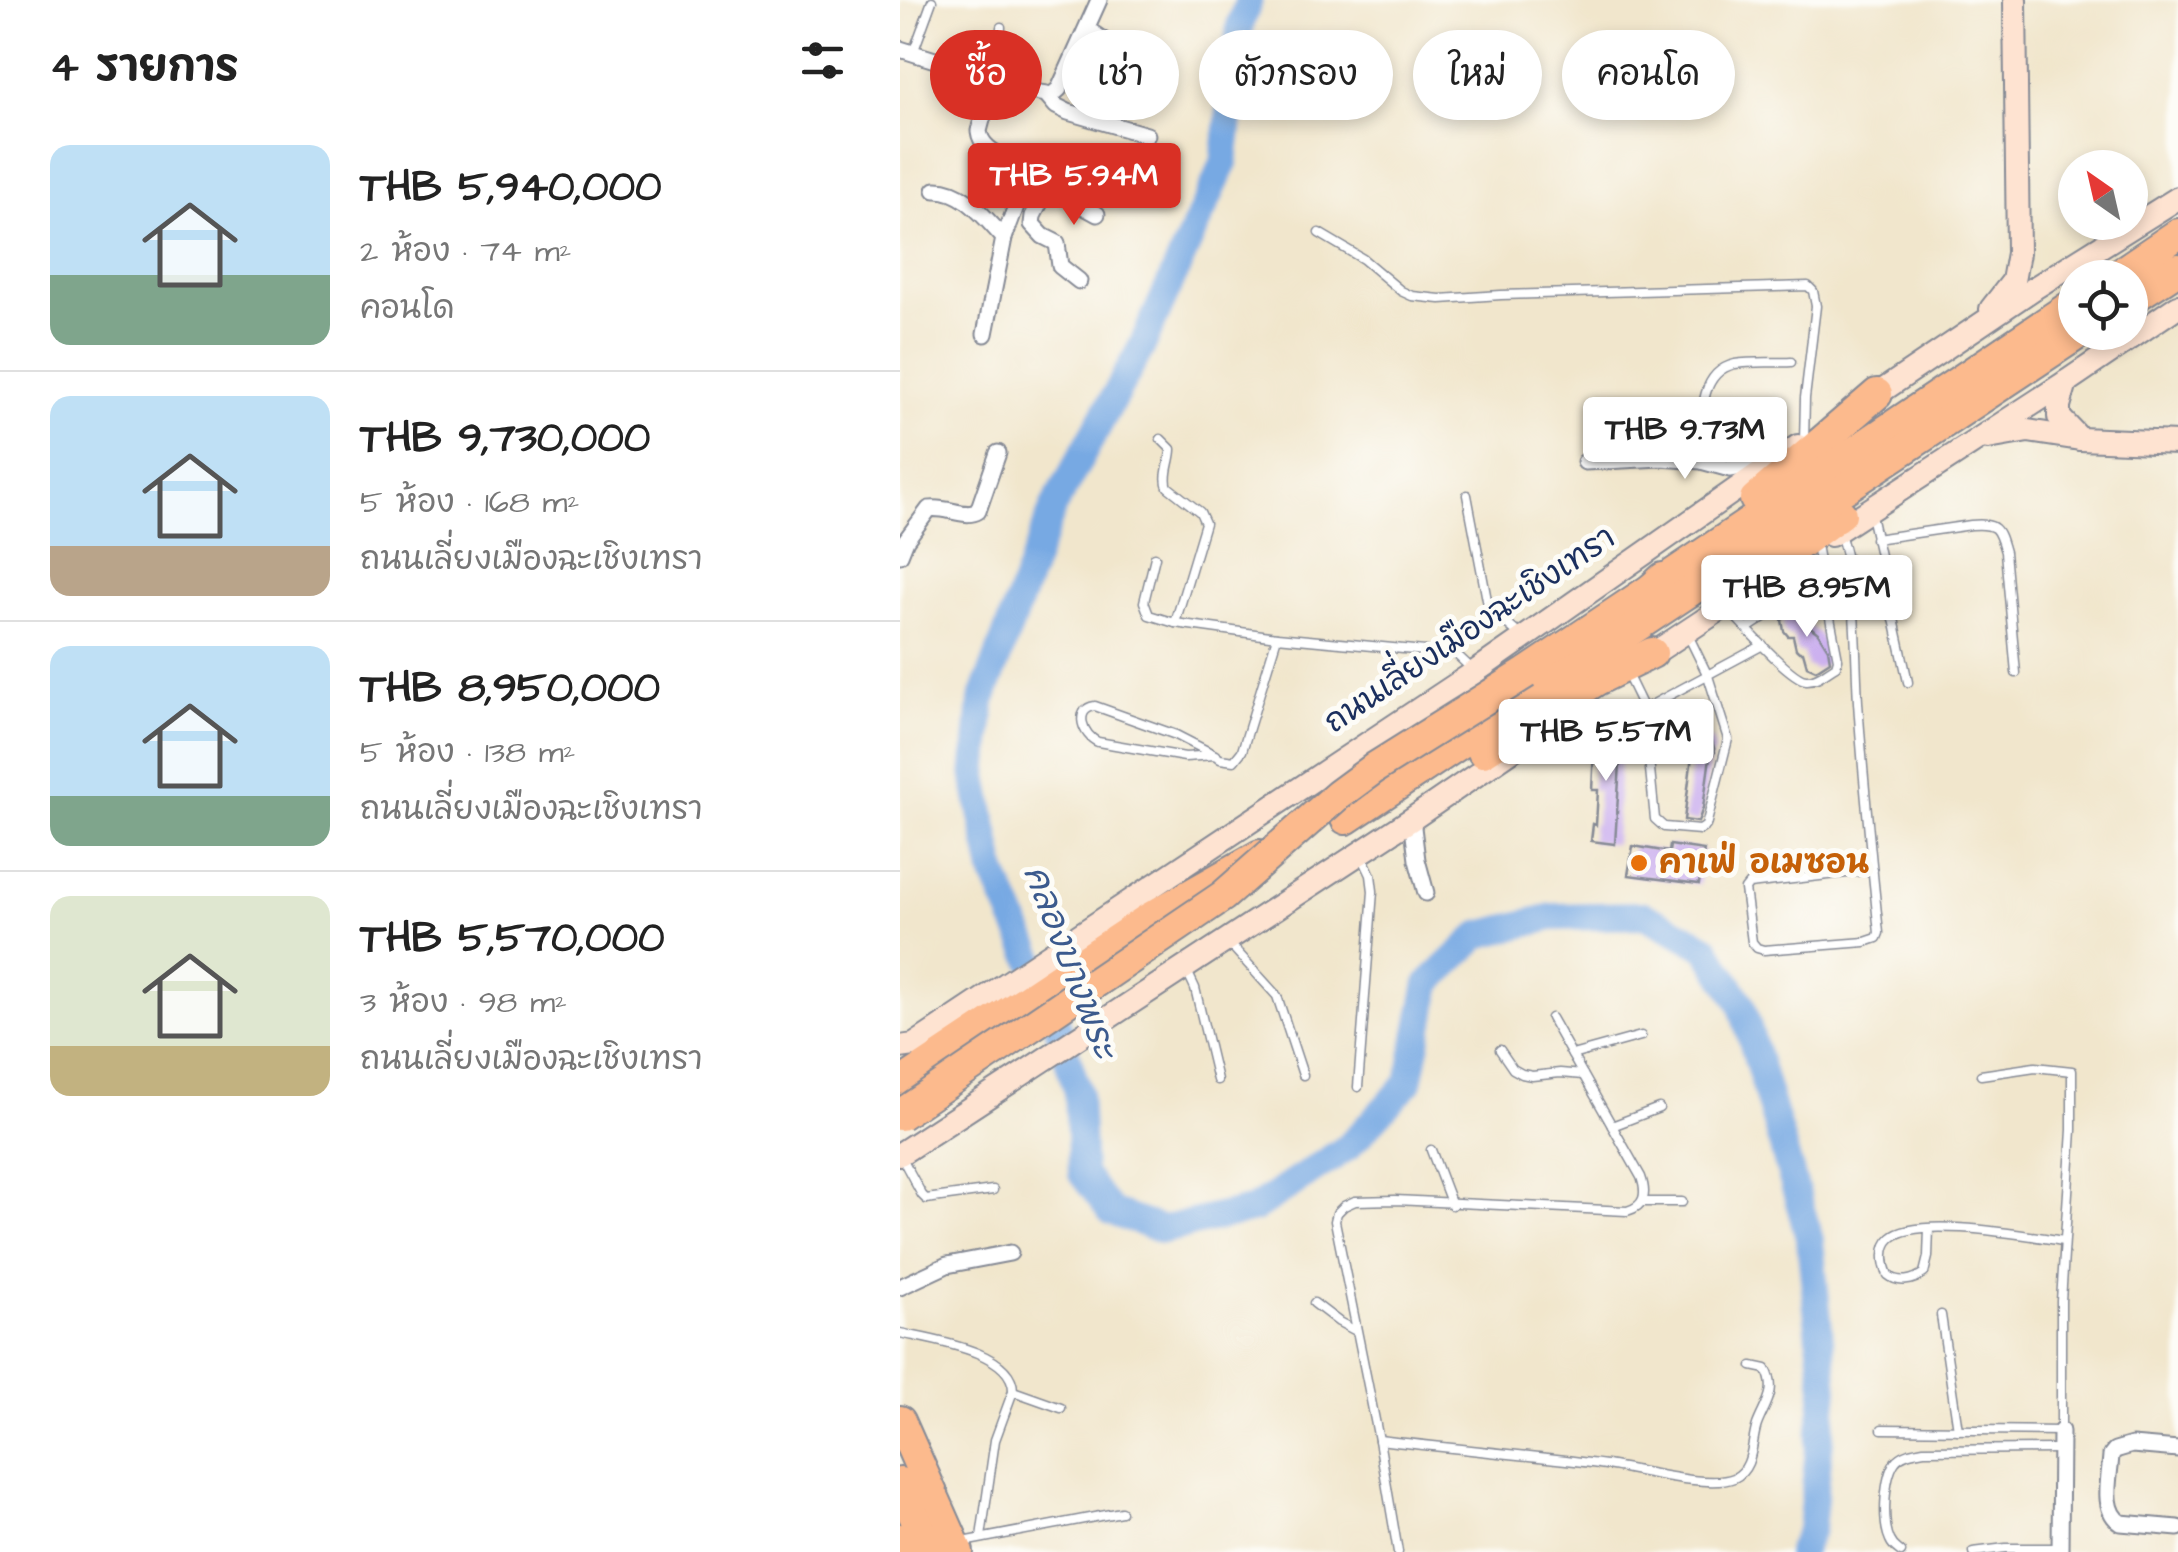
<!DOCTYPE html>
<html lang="th">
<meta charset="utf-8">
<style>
:root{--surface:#fff;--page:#f2f2f2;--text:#222;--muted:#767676;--line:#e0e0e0;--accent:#d93025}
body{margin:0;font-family:"Architects Daughter","Playpen Sans Thai",sans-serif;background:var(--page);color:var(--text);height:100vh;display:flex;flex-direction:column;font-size:38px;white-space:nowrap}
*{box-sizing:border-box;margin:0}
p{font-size:32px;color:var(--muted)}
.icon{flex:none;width:55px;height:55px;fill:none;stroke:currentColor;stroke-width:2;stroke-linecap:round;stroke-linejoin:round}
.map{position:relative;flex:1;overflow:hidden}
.side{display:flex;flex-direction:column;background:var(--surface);width:900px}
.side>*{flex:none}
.banner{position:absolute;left:30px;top:30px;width:950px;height:90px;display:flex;gap:20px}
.needle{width:65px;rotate:326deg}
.fabs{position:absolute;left:1158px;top:150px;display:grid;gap:20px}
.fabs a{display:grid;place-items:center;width:90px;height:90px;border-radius:50%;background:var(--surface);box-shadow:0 5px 15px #0003;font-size:50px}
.price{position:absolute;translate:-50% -85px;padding:0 22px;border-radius:10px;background:#fff;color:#222;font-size:32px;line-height:65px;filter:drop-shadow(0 2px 5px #0008)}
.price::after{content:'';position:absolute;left:50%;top:60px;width:30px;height:22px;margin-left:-15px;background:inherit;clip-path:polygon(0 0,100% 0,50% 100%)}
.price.selected{background:var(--accent);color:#fff}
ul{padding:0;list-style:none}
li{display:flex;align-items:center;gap:30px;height:250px;padding:0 50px}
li+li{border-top:2px solid var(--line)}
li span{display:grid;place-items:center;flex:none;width:280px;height:200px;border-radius:20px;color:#555}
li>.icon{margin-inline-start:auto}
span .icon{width:120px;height:120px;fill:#fffc;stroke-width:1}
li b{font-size:42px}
h2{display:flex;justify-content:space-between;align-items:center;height:120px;padding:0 50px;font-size:42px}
.chip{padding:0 35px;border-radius:45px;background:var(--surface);box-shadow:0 5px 15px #0003;font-size:35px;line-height:90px}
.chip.selected{background:var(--accent);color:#fff}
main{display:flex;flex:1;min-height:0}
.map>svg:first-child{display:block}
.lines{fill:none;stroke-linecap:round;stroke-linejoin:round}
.river{stroke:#77a9e3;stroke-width:28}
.building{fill:#ccb1ef}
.lane-casing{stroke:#868a95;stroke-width:11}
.street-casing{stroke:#868a95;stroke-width:19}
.secondary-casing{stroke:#868a95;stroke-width:26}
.highway-casing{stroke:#868a95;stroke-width:34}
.lane{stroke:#fff;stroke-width:8}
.street{stroke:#fff;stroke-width:15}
.secondary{stroke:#fee3d1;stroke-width:22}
.highway{stroke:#fcba8d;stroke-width:30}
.highway-bridge-casing{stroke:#868a95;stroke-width:34;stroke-linecap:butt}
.highway-bridge{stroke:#fcba8d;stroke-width:30}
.food-dot{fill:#e8710a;stroke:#fdfcf7;stroke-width:4}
.labels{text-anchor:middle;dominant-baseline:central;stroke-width:10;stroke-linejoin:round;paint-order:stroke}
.street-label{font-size:32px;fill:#1b2f5e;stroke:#fdfcf7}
.food-label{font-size:32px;font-weight:bold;fill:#c56008;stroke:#fdfcf7;text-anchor:start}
.water-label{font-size:35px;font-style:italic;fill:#3b5a8d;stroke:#fdfcf7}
</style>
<main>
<section class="side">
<h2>4 รายการ<svg class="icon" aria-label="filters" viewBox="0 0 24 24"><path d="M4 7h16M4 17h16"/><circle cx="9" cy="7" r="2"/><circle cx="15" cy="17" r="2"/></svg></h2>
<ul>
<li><span style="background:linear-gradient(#bfe0f5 65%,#7fa58c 0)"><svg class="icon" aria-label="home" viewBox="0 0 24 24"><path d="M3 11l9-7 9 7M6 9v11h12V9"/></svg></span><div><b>THB 5,940,000</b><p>2 ห้อง · 74 m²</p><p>คอนโด</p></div></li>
<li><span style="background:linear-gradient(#bfe0f5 75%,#b9a48a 0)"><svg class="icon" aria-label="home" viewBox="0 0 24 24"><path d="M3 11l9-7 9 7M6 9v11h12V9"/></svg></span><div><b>THB 9,730,000</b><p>5 ห้อง · 168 m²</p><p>ถนนเลี่ยงเมืองฉะเชิงเทรา</p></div></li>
<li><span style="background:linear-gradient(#bfe0f5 75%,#7fa58c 0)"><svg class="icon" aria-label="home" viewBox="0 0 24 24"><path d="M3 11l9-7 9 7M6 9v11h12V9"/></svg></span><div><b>THB 8,950,000</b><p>5 ห้อง · 138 m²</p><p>ถนนเลี่ยงเมืองฉะเชิงเทรา</p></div></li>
<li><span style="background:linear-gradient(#dfe7d0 75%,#c2b280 0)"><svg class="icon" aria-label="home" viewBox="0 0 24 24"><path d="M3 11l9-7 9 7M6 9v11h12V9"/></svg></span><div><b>THB 5,570,000</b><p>3 ห้อง · 98 m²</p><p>ถนนเลี่ยงเมืองฉะเชิงเทรา</p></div></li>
</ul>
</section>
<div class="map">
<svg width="1278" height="1552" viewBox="0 0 1278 1552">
<rect width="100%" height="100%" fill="#fdfcf7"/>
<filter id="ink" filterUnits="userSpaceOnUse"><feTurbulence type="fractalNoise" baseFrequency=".01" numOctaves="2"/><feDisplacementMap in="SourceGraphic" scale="20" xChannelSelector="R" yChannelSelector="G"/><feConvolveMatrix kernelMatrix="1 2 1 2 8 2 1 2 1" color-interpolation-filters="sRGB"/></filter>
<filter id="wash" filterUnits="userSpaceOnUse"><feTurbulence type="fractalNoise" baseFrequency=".0048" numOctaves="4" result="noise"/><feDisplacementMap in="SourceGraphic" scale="40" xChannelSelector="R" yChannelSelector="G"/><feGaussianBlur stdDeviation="2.25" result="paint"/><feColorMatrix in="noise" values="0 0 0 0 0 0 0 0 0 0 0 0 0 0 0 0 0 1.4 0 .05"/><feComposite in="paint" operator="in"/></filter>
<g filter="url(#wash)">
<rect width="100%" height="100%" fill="#f1e6cc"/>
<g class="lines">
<!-- river -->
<polyline class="river" points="349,0 340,25 324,163 241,348 154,506 82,700 75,777 94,873 148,995 178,1092 182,1174 211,1212 262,1230 354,1209 448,1147 509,1082 529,983 579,935 652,917 744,915 806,947 841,1003 910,1240 925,1389 911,1529 900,1552"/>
</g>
<g id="blocks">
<!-- building -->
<g class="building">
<polygon points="897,611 907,616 909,621 908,625 918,633 928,649 930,661 916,670 907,666 903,652 899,652 896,649 893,636 888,636 884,631 882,620"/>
<polygon points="695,730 722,731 715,844 691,841 693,824 696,825 698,790 692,790"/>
<polygon points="794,739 812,740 815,752 810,757 803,808 798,822 784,820 792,756 788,750"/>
<polygon points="770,845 804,850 799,884 728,875 733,846 769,852"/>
</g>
</g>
</g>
<g filter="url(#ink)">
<use href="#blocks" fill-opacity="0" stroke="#868a95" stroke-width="2.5"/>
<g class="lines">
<defs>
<g id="lane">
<polyline points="13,53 32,1"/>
<path d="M100 81C104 60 99 46 101 27"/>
<polyline points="419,233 463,259 501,291 512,296 540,299 601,295 908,286 913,291 916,306 905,398 904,442"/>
<path d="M261 439 271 449C271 461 263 476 268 487L300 512 305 523 275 623"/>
<path d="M801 461C803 429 794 373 835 364 853 361 873 363 891 362"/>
<polyline points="567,495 587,600 592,611 620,635"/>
<polyline points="971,515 1008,682"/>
<path d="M940 534C957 582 955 651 958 702 963 779 971 856 979 933L977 938 965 942 864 950 857 948 852 942 845 889 849 884 973 870"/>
<path d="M975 539 1071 525C1097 523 1098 528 1105 552L1116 673"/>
<polyline points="255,557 244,602 249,615 275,623 377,637 556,654 574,671"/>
<path d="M827 608C841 622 890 679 906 680 917 681 927 671 936 666L938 659 916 545"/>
<polyline points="848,628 924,579"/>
<polyline points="556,654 578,623 592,611"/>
<polyline points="727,674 744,709 755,819 764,827 800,830 806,826 828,739 808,676 788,635"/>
<polyline points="744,709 863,645"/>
<path d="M315 755 285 757 198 742C183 736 173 709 195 706L276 735 315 755 320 759 334 761 342 751 377 637"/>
<polyline points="330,944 377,996 403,1075"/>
<polyline points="287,971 295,988 317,1080"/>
<polyline points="600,1050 613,1069 622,1074 632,1076 660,1073 683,1075"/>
<polyline points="672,1055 741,1036"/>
<polyline points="458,1087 473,891 471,875 462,856"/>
<polyline points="712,1126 759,1108"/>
<polyline points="531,1150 552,1205"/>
<polyline points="2,1158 22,1195 26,1199 93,1190"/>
<polyline points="743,1202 782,1202"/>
<path d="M1029 1228 1028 1257 1024 1273C1013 1281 999 1284 988 1275 983 1264 981 1247 991 1238 1016 1215 1129 1236 1164 1241"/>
<polyline points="414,1303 439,1322 456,1331"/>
<polyline points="1041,1315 1058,1430"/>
<path d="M0 1333C31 1340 114 1351 113 1391L95 1440 81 1537"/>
<polyline points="113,1391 161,1408"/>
<polyline points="982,1429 1161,1431 1161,1301 1172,1130 1172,1071 1135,1067 1081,1075"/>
<path d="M479 1440C554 1449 630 1455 706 1465 736 1469 808 1489 834 1478 854 1469 851 1442 857 1425 865 1404 878 1391 866 1369L852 1366"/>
<polyline points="63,1542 221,1512"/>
<path d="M498 1552 479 1440 435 1221 437 1213 444 1206 455 1201 495 1200 727 1211C745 1206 747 1194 741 1177L651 1018"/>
<path d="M1001 1552C996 1548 993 1547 990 1540 982 1523 984 1478 995 1462 1002 1453 1014 1452 1024 1450L1160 1449"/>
<polyline points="1073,1552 1106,1548 1158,1548"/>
</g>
<g id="street">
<polyline points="187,29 257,77"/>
<polyline points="0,49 140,93 152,95 159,89 199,0"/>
<polyline points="146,94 156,106 168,112 247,135"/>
<polyline points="121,172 197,214"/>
<polyline points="148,187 133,216 132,224 143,236 157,243 160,266 179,281"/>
<path d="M35 190C64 189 85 218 104 238"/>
<path d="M85 334 104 238 124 185 117 166C103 156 81 150 79 131L93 79"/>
<polyline points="685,462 761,458 801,461 830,469 869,462"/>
<path d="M0 555 6 540 29 509C47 506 65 519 78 511L98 453"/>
<polyline points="512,819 517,860 526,893"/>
<polyline points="0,1287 47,1265 110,1253"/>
<path d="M1278 1449 1232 1445 1215 1450 1211 1455C1210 1477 1200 1510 1221 1523L1278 1528"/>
<polyline points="1160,1552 1161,1431"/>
</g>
<g id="secondary">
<polyline points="1091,309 1113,281 1118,253 1115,0"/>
<polyline points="1166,382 1159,406 1159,417 1180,439"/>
<polyline points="967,401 1136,287 1278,198"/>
<polyline points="1088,438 1128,431 1180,439 1278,443"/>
<polyline points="931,535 1166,382 1278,306"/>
<polyline points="739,663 863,581"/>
<polyline points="0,1047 14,1045 575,672 898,446"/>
<polyline points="0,1154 512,819 614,749"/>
</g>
<g id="highway">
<polyline points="1213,278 1278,234"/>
<polyline points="1230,300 1278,269"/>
<polyline points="855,499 977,394"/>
<polyline points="751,589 1175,303"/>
<polyline points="850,590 877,561 941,514"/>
<polyline points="626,673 751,589 763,578"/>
<polyline points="583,752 697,680 752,653"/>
<polyline points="446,819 1181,332"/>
<polyline points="0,1084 249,918 360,855"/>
<polyline points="0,1421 58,1552"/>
<polyline points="0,1483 30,1552"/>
<polyline points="0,1539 6,1552"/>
</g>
</defs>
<!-- lane casing -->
<use href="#lane" class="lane-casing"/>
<!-- street casing -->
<use href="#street" class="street-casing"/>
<!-- secondary casing -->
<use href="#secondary" class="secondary-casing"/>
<!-- highway casing -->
<use href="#highway" class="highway-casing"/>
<!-- lane -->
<use href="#lane" class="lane"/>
<!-- street -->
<use href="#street" class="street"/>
<!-- secondary -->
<use href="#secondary" class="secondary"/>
<!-- highway -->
<use href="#highway" class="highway"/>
<defs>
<polyline id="highway-bridge" points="0,1115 323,896 438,795 476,767 626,673"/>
</defs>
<!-- highway-bridge casing -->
<use href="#highway-bridge" class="highway-bridge-casing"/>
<!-- highway-bridge -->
<use href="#highway-bridge" class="highway-bridge"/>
</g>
</g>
<!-- markers -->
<circle class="food-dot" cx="739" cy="863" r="10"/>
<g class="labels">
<!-- street labels -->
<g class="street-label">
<text transform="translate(570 630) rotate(-34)">ถนนเลี่ยงเมืองฉะเชิงเทรา</text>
</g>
<!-- food labels -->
<g class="food-label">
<text x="759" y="863">คาเฟ่ อเมซอน</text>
</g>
<!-- water labels -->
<g class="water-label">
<text transform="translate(170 962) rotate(69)">คลองบางพระ</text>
</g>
</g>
</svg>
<div class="fabs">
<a><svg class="needle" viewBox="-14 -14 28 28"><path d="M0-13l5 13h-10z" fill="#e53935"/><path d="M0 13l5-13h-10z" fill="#767676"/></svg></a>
<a><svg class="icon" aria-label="locate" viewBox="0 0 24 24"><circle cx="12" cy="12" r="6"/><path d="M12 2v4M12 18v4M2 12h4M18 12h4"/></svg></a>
</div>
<b class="price selected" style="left:174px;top:228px">THB 5.94M</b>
<b class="price" style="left:785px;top:482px">THB 9.73M</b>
<b class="price" style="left:907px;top:640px">THB 8.95M</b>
<b class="price" style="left:706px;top:784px">THB 5.57M</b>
<div class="banner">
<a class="chip selected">ซื้อ</a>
<a class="chip">เช่า</a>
<a class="chip">ตัวกรอง</a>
<a class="chip">ใหม่</a>
<a class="chip">คอนโด</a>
</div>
</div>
</main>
